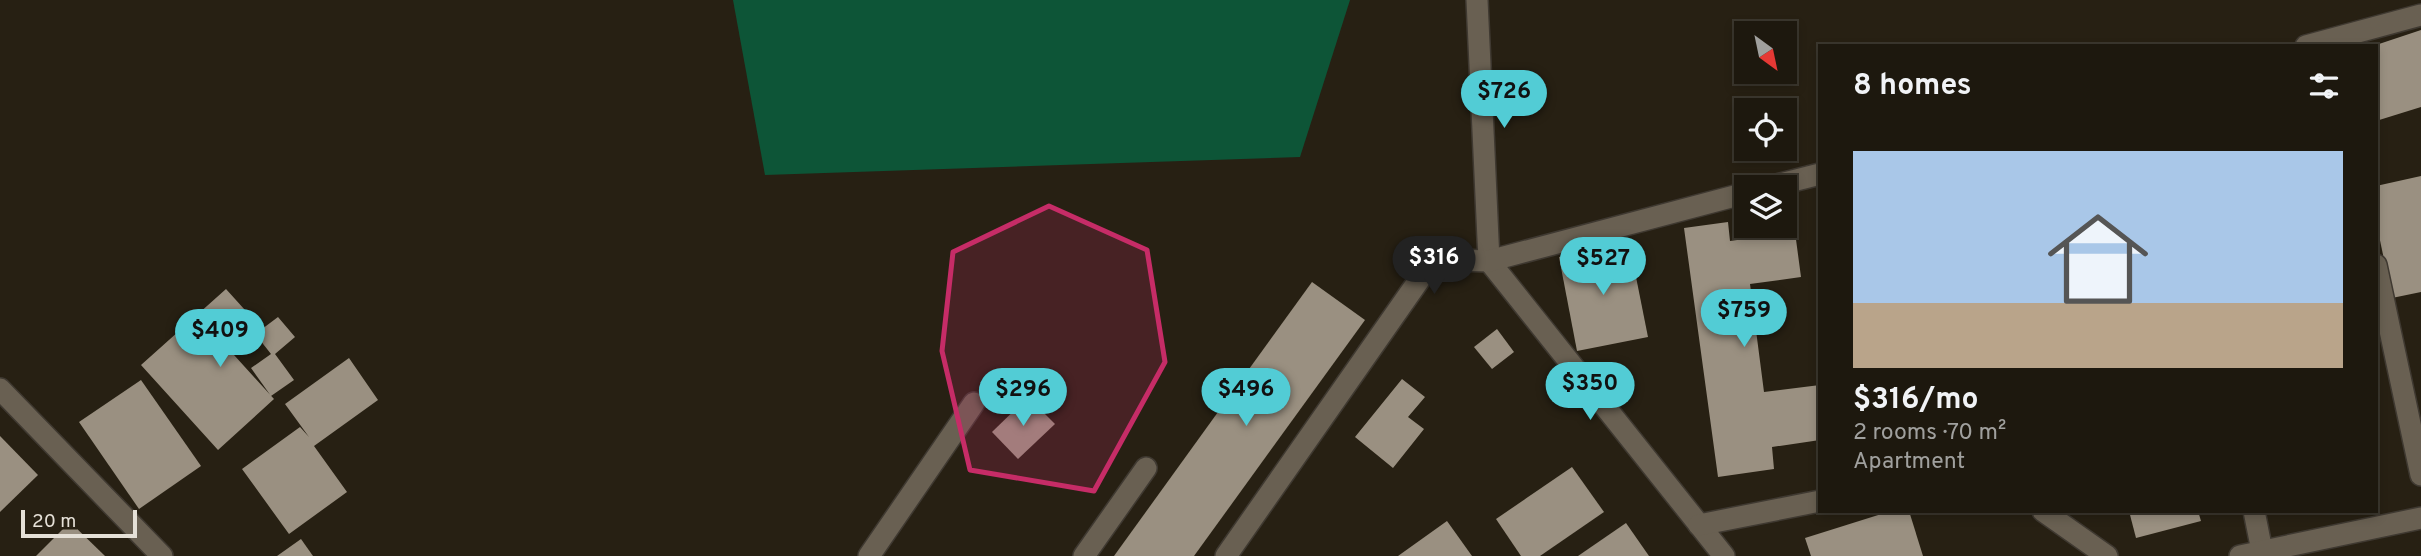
<!DOCTYPE html>
<meta charset="utf-8">
<style>
:root{--surface:#1d180e;--page:#2a251c;--text:#f1f3f6;--muted:#a0a09e;--line:#3b372e;--accent:#52ccd5}
body{margin:0;font-family:Overpass,sans-serif;background:var(--page);color:var(--text);height:100vh;display:flex;flex-direction:column;font-size:26px;white-space:nowrap}
*{box-sizing:border-box;margin:0}
p{font-size:23px;color:var(--muted)}
.icon{flex:none;width:38px;height:38px;fill:none;stroke:currentColor;stroke-width:2;stroke-linecap:round;stroke-linejoin:round}
.map{position:relative;flex:1;overflow:hidden}
.panel{position:absolute;left:1818px;top:44px;width:560px;height:469px;display:flex;flex-direction:column;background:var(--surface);border-radius:0px;box-shadow:0 4px 10px #0003,0 0 0 2px var(--line)}
.panel>*{flex:none}
.needle{width:46px;rotate:147deg}
.buttons{position:absolute;left:1734px;top:21px;display:grid;gap:14px}
.buttons a{display:grid;place-items:center;width:63px;height:63px;border-radius:0px;background:var(--surface);box-shadow:0 4px 10px #0003,0 0 0 2px var(--line);font-size:35px}
.scale{position:absolute;left:21px;bottom:18px;width:116px;box-sizing:border-box;padding-left:7px;border:4px solid #e5e0d7;border-top:0;font-size:19px;line-height:24px;white-space:nowrap;color:#e5e0d7;-webkit-text-stroke:5px #272013;paint-order:stroke}
.price{position:absolute;translate:-50% -60px;padding:0 16px;border-radius:24px;background:var(--accent);color:#111;font-size:23px;line-height:46px;filter:drop-shadow(0 2px 4px #0008)}
.price::after{content:'';position:absolute;left:50%;top:42px;width:21px;height:16px;margin-left:-10px;background:inherit;clip-path:polygon(0 0,100% 0,50% 100%)}
.price.current{background:#222;color:#fff}
ul{padding:0;list-style:none}
li{display:grid;align-content:center;gap:14px;height:371px;padding:0 35px}
li span{display:grid;place-items:center;height:217px;border-radius:0px;color:#555}
li>.icon{margin-inline-start:auto}
span .icon{width:126px;height:126px;fill:#fffc;stroke-width:1}
li b{font-size:30px}
h2{display:flex;justify-content:space-between;align-items:center;height:84px;padding:0 35px;font-size:30px}
.map>svg:first-child{display:block}
.green{fill:#0d5537}
.building{fill:#9a9081}
.lines{fill:none;stroke-linecap:round;stroke-linejoin:round}
.minor-casing{stroke:#3f3931;stroke-width:24}
.minor{stroke:#696052;stroke-width:21}
.marked{fill:#c62c67;fill-opacity:0.2;stroke:#c62c67;stroke-width:5;stroke-linejoin:round}
</style>
<div class="map">
<svg width="2421" height="556" viewBox="0 0 2421 556">
<rect width="100%" height="100%" fill="#272013"/>
<!-- green -->
<polygon class="green" points="733,0 1350,0 1300,157 765,175"/>
<!-- building -->
<g class="building">
<polygon points="2421,30 2421,107 2376,121 2376,45"/>
<polygon points="2421,176 2421,292 2392,298 2376,221 2376,186"/>
<polygon points="1728,222 1730,241 1795,232 1801,277 1750,284 1764,392 1820,385 1820,440 1772,447 1774,469 1718,477 1684,228"/>
<polygon points="1629,242 1648,337 1577,351 1559,257"/>
<polygon points="1312,282 1365,320 1194,556 1114,556"/>
<polygon points="226,289 262,329 278,317 295,337 275,354 294,380 271,396 251,368 271,354 256,335 234,355 274,399 218,450 141,365"/>
<polygon points="1497,329 1514,352 1492,369 1474,347"/>
<polygon points="349,358 378,400 314,446 347,492 289,534 242,469 300,427 309,437 285,404"/>
<polygon points="1402,379 1425,397 1408,417 1424,429 1393,468 1355,437"/>
<polygon points="141,380 201,466 139,509 79,422"/>
<polygon points="1028,397 1055,424 1018,459 992,432"/>
<polygon points="0,436 38,475 0,512"/>
<polygon points="1572,467 1604,512 1540,556 1521,556 1496,519"/>
<polygon points="1891,511 1909,511 1923,556 1811,556 1805,538"/>
<polygon points="2129,511 2198,511 2201,521 2136,538"/>
<polygon points="1447,521 1472,556 1398,556"/>
<polygon points="70,522 105,556 36,556"/>
<polygon points="1626,523 1649,556 1578,556"/>
<polygon points="301,539 313,556 277,556"/>
</g>
<g class="lines">
<defs>
<g id="minor">
<polyline points="1477,0 1489,261 1724,556"/>
<polyline points="2306,46 2421,15"/>
<polyline points="1769,187 1820,174"/>
<polyline points="2376,265 2421,475"/>
<polyline points="0,389 162,556"/>
<polyline points="2043,511 2107,556"/>
<polyline points="2254,511 2262,551"/>
<polyline points="1699,525 1820,501"/>
<polyline points="869,556 974,403"/>
<polyline points="1084,556 1146,468"/>
<polyline points="1226,556 1424,273 1455,260 1489,261 1746,193"/>
<polyline points="2240,556 2421,518"/>
</g>
</defs>
<!-- minor casing -->
<use href="#minor" class="minor-casing"/>
<!-- minor -->
<use href="#minor" class="minor"/>
</g>
<!-- marked area -->
<path class="marked" d="M1049 206 1147 250 1165 362 1094 491 970 470 942 351 953 252Z"/>
</svg>
<div class="buttons">
<a><svg class="needle" viewBox="-14 -14 28 28"><path d="M0-13l5 13h-10z" fill="#e53935"/><path d="M0 13l5-13h-10z" fill="#a0a09e"/></svg></a>
<a><svg class="icon" aria-label="locate" viewBox="0 0 24 24"><circle cx="12" cy="12" r="6"/><path d="M12 2v4M12 18v4M2 12h4M18 12h4"/></svg></a>
<a><svg class="icon" aria-label="layers" viewBox="0 0 24 24"><path d="M12 4l9 5-9 5-9-5zM3 14l9 5 9-5"/></svg></a>
</div>
<div class="scale">20 m</div>
<b class="price" style="left:1504px;top:130px">$726</b>
<b class="price current" style="left:1434px;top:296px">$316</b>
<b class="price" style="left:1603px;top:297px">$527</b>
<b class="price" style="left:1744px;top:349px">$759</b>
<b class="price" style="left:220px;top:369px">$409</b>
<b class="price" style="left:1590px;top:422px">$350</b>
<b class="price" style="left:1023px;top:428px">$296</b>
<b class="price" style="left:1246px;top:428px">$496</b>
<section class="panel">
<h2>8 homes<svg class="icon" aria-label="filters" viewBox="0 0 24 24"><path d="M4 7h16M4 17h16"/><circle cx="9" cy="7" r="2"/><circle cx="15" cy="17" r="2"/></svg></h2>
<ul>
<li><span style="background:linear-gradient(#a9c7e8 70%,#b9a48a 0)"><svg class="icon" aria-label="home" viewBox="0 0 24 24"><path d="M3 11l9-7 9 7M6 9v11h12V9"/></svg></span><div><b>$316/mo</b><p>2 rooms · 70 m²</p><p>Apartment</p></div></li>
</ul>
</section>
</div>
